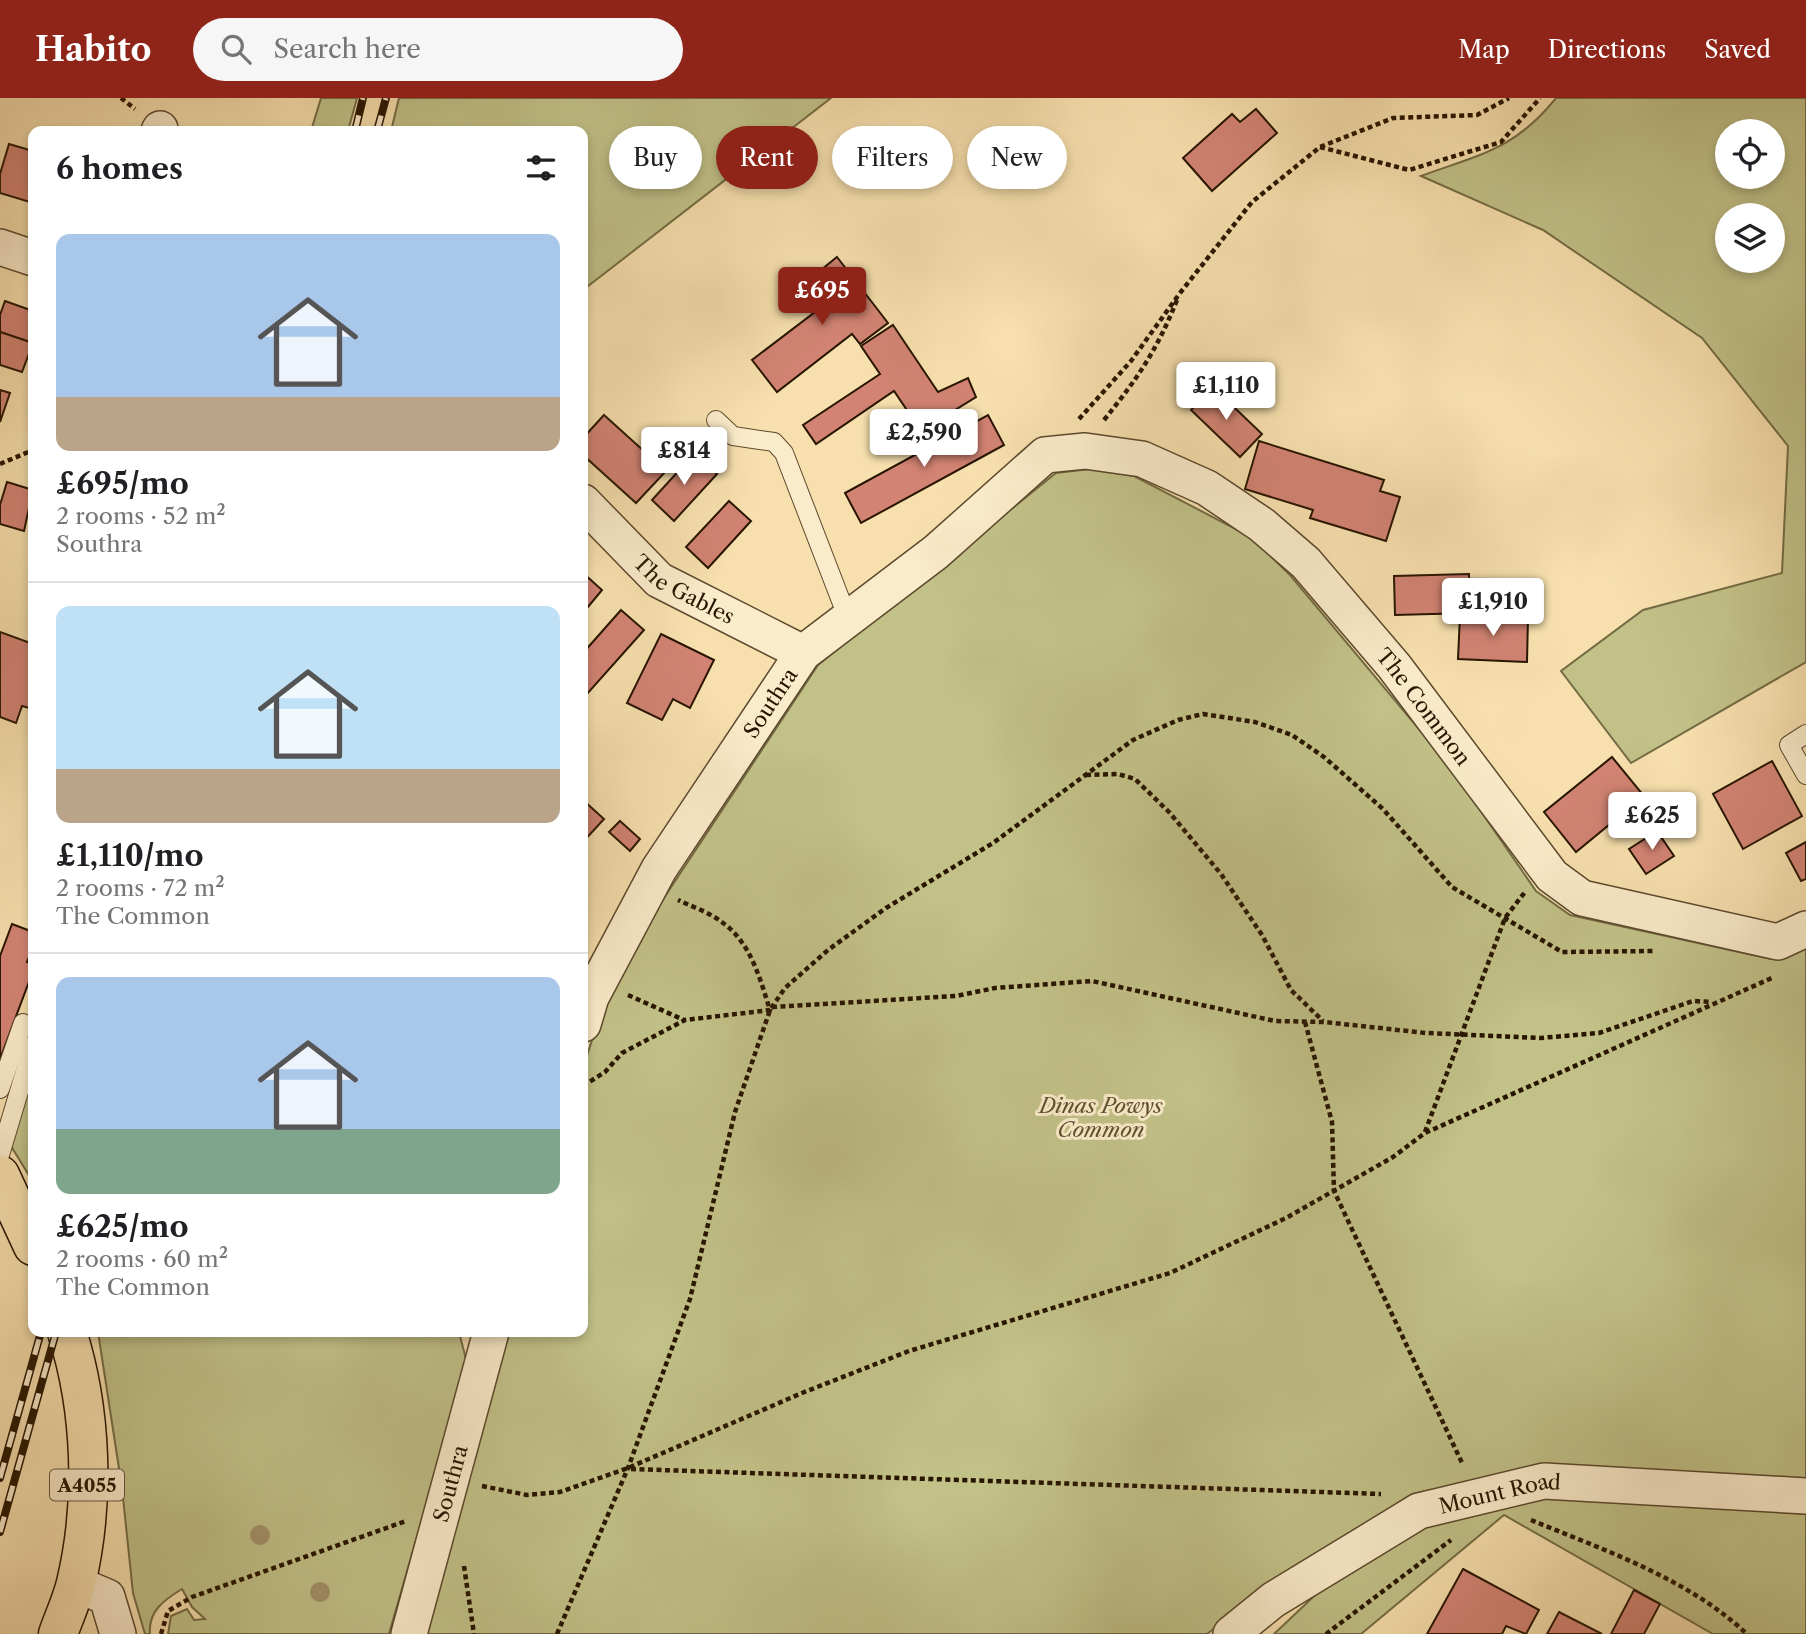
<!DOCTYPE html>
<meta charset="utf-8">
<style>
:root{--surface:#fff;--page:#f6f6f6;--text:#202124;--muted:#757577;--line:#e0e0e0;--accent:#8f2418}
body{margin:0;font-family:"Libre Caslon Text",serif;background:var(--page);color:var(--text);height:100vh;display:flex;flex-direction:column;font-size:26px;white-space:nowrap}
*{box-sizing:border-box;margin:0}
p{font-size:23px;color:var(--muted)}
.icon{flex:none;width:38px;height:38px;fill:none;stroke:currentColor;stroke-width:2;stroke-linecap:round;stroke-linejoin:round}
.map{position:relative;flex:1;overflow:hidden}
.sheet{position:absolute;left:28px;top:28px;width:560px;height:1211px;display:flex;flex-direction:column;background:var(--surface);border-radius:14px;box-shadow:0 4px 10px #0003}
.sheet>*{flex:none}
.hud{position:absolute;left:609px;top:28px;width:665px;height:63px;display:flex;gap:14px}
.buttons{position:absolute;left:1715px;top:21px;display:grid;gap:14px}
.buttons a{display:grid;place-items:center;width:70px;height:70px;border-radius:50%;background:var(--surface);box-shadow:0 4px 10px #0003;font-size:35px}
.price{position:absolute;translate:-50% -60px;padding:0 16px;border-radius:7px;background:#fff;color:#222;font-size:23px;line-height:46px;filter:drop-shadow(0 2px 4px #0008)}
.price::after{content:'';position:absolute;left:50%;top:42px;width:21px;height:16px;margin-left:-10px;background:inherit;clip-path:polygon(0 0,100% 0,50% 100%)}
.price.on{background:var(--accent);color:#fff}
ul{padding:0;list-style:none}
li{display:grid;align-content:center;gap:14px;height:371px;padding:0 28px}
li+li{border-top:2px solid var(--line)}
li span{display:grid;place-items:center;height:217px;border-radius:14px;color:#555}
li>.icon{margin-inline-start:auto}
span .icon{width:126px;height:126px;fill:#fffc;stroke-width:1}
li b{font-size:30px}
h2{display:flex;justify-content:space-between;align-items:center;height:84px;padding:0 28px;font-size:30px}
.tag{padding:0 24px;border-radius:32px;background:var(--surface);box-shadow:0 4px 10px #0003;font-size:24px;line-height:63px}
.tag.on{background:var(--accent);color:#fff}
header{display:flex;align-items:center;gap:42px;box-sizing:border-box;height:98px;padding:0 35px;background:var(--accent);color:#fff}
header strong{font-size:33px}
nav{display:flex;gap:38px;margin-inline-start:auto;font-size:24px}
.search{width:490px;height:63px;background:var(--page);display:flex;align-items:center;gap:18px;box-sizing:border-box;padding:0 24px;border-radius:38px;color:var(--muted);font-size:26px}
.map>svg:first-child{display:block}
.green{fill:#c1c188;stroke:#746b44;stroke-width:2;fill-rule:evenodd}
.building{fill:#d28373;stroke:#281500;stroke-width:2}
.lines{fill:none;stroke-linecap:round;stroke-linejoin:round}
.lane-casing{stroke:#5c482c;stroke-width:20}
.street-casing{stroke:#5c482c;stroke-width:38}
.primary-casing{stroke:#281500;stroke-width:41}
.path{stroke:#281500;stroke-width:4.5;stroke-dasharray:5 3.5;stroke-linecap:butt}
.lane{stroke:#faebca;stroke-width:18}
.street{stroke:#faebca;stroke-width:35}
.primary{stroke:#f7e0ae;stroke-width:38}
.rail-casing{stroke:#281500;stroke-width:8}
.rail{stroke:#faebca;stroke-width:5;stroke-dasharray:16;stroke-linecap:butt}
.tree{fill:#a39169}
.labels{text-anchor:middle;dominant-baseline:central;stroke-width:6;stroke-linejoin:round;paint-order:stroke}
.shield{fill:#faebca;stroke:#67553d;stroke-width:2}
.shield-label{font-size:19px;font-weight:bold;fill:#281500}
.street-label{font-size:21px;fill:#281500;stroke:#faebca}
.park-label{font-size:21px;font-style:italic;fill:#5e5130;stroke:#faebca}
</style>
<header>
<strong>Habito</strong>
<div class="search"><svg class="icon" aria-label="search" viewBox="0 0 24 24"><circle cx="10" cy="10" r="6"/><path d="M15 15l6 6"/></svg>Search here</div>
<nav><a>Map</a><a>Directions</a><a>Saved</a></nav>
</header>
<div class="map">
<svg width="1806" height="1536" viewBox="0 0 1806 1536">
<rect width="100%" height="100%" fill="#f7e0ae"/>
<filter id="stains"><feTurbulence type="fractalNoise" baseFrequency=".00286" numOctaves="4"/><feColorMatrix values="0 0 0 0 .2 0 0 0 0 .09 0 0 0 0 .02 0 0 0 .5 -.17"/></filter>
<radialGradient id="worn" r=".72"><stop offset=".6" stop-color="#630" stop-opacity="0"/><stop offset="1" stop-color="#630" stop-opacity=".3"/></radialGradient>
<!-- green -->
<g class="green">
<polygon points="321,0 357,0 348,33 311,33"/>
<polygon points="399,0 831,0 583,192 583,33 391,33"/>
<path d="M1556 0H1806V564L1631 665 1561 573 1643 512 1782 475 1788 348 1702 240 1543 132 1421 78C1481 56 1514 52 1556 0ZM1727 33H1773V79H1727ZM1727 117H1773V163H1727Z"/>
<polygon points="1090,371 1134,378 1251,439 1290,477 1449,667 1536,793 1570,817 1771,861 1806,850 1806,1385 1542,1371 1412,1396 1264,1491 1207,1536 421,1536 503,1234 583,1234 583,970 613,877 818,567 1056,375"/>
<polygon points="33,965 33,1084 11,1048"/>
<path d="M98 1234H459L467 1265 389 1536H168L171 1518 187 1511 194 1522 205 1521 192 1509 182 1491C164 1502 148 1513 150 1536H145L133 1495 122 1390Z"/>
<polygon points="1545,1396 1806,1416 1806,1536 1713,1536 1504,1417 1361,1536 1274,1536 1348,1466 1433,1422"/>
</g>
<!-- building -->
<g class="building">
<polygon points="1256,11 1277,35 1212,93 1183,60 1232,16 1240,24"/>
<polygon points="9,46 33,53 33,105 0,95 0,76"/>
<polygon points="837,159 888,225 860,246 852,236 777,294 752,262 828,204 810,181"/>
<polygon points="5,203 33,213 33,245 0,234 0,217"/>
<polygon points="893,227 938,294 968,280 976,299 921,333 894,293 816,346 803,327 880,276 861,248"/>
<polygon points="0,234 33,245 22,274 0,267"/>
<polygon points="1213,289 1262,336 1240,359 1191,312"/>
<polygon points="0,292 10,295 0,324"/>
<polygon points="604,317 666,373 636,405 583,357 583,340"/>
<polygon points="988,317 1004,347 861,425 845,395"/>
<polygon points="1259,343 1384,382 1380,393 1400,399 1386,443 1310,420 1313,412 1245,391"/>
<polygon points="695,355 717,376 674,423 652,402"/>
<polygon points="7,384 33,392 24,433 0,426 0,407"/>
<polygon points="729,403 751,423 708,470 686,449"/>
<polygon points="583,475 602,492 583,515"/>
<polygon points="1469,476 1470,515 1395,517 1394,478"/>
<polygon points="621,512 644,532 587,596 583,593 583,555"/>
<polygon points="1460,517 1528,519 1527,564 1458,561"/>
<polygon points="0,534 33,546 33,611 22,608 16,625 0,619"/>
<polygon points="661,536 714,562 690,610 673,601 662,622 627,605"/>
<polygon points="1612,659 1644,698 1576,754 1544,714"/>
<polygon points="1772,663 1802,718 1743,751 1713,696"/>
<polygon points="583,702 604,721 583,744"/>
<polygon points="620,723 640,741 630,753 609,734"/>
<polygon points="1657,733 1674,758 1646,776 1629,751"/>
<polygon points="1806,744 1806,781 1801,783 1786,755"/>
<polygon points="12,826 33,834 33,849 27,864 33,866 33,873 0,961 0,858"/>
<polygon points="1463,1471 1539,1512 1526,1536 1506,1528 1502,1536 1427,1536"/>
<polygon points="1634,1492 1660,1506 1644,1536 1611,1536"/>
<polygon points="1559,1514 1602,1536 1547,1536"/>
</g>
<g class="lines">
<defs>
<g id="lane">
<polyline points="716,322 733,338 774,344 784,355 848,521"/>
<polyline points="1806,636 1789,647 1806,677"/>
<polyline points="0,991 23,925"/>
<polyline points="0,1057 33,947"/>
</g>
<g id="street">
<polyline points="159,33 160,31"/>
<polyline points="0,149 33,160"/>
<path id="s1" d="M583 404 659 482 803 555"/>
<path id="s2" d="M583 926 591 899 659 771 803 555 936 454 1045 357 1085 353 1142 361 1207 390 1262 427 1306 465 1394 568 1552 778 1582 800 1778 844 1806 831"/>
<polyline points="76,1486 107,1499 118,1536"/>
<path id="s3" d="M409 1536 491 1234"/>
<path id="s4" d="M1231 1536 1273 1502 1419 1413 1544 1383 1806 1398"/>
</g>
<g id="primary">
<polyline points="0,1077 33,1148"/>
<path d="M58 1536C64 1519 72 1502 76 1485 95 1405 92 1312 67 1234"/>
</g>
</defs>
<!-- lane casing -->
<use href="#lane" class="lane-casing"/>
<!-- street casing -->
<use href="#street" class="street-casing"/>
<!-- primary casing -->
<use href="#primary" class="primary-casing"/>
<!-- path -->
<g class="path">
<polyline points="121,0 135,11"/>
<polyline points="1320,49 1409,72 1501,44 1540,0"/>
<polyline points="1079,321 1131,263 1180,195 1252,104 1320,49 1393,20 1477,17 1509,0"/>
<path d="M1104 322C1138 280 1157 252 1177 202"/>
<polyline points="0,366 33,352"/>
<polyline points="1086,677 1118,676 1135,681 1169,714 1221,776 1262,837 1291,892 1323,923"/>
<polyline points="628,897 684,922"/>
<polyline points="772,909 956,898 995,890 1092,883 1275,923 1324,924 1426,935 1540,940 1599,935 1693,903 1711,904"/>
<polyline points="1305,924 1332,1024 1334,1093 1463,1367"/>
<path d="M583 988 605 974 622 955 685 922 770 912C760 881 751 845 723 825 711 815 693 809 678 802"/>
<polyline points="1425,1034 1505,820 1525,794"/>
<polyline points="631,1371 1381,1396"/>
<polyline points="482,1388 527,1397 560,1394 628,1370 802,1295 909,1253 1170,1175 1286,1120 1393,1059 1425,1035 1774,879"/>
<path d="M1531 1422C1606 1453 1687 1480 1747 1536"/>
<polyline points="464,1468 474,1536"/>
<polyline points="161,1536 168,1513 192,1499 406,1423"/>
<polyline points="557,1536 628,1370 690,1201 735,1014 770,912 785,890 828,852 886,810 993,745 1133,642 1178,622 1203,616 1255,624 1292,637 1324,659 1383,711 1452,789 1562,854 1654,853"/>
<polyline points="1326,1536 1451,1442"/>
</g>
<!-- lane -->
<use href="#lane" class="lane"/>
<!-- street -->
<use href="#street" class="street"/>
<!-- primary -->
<use href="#primary" class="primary"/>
<defs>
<g id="rail">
<polyline points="355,33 363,0"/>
<polyline points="377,33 386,0"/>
<polyline points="0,1380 41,1234"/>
<polyline points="0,1434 56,1234"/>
</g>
</defs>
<!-- rail casing -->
<use href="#rail" class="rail-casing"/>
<!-- rail -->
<use href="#rail" class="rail"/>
</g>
<!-- trees -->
<g class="tree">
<circle cx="260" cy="1437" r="10"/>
<circle cx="320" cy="1494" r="10"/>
</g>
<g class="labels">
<!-- shield labels -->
<rect class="shield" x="50" y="1371.5" width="74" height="31" rx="5"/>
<g class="shield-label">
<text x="87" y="1387">A4055</text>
</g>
<!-- street labels -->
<g class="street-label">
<text stroke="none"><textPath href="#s1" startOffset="135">The Gables</textPath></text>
<text stroke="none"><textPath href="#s2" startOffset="373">Southra</textPath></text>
<text stroke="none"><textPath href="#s2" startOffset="1225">The Common</textPath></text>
<text stroke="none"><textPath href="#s3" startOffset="156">Southra</textPath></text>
<text stroke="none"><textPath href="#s4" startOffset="308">Mount Road</textPath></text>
</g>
<!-- park labels -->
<g class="park-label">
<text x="1101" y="1007">Dinas Powys<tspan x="1101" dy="24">Common</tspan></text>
</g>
</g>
<rect width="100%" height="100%" filter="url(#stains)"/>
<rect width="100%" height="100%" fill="url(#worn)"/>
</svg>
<div class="buttons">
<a><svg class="icon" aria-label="locate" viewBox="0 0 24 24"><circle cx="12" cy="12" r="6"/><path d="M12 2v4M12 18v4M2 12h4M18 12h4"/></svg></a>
<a><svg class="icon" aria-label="layers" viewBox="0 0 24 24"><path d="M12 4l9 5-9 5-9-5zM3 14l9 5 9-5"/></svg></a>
</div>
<b class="price on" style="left:822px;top:229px">£695</b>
<b class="price" style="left:1226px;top:324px">£1,110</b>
<b class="price" style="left:924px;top:371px">£2,590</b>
<b class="price" style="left:684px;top:389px">£814</b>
<b class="price" style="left:1493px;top:540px">£1,910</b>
<b class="price" style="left:1652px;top:754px">£625</b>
<div class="hud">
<a class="tag">Buy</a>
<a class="tag on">Rent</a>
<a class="tag">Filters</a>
<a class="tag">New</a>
</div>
<section class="sheet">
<h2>6 homes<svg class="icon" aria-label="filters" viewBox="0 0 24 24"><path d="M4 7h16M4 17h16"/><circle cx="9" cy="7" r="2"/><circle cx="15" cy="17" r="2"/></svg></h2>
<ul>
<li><span style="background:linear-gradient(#a9c7e8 75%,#b9a48a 0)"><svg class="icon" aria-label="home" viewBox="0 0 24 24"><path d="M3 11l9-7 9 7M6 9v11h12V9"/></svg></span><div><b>£695/mo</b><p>2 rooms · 52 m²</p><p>Southra</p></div></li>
<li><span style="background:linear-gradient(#bfe0f5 75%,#b9a48a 0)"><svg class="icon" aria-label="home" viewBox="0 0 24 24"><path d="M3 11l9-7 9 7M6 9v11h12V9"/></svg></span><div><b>£1,110/mo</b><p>2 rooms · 72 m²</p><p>The Common</p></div></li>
<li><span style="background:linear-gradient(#a9c7e8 70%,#7fa58c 0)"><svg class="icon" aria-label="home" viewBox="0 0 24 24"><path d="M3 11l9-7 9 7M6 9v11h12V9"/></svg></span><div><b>£625/mo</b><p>2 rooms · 60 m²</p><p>The Common</p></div></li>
</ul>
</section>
</div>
